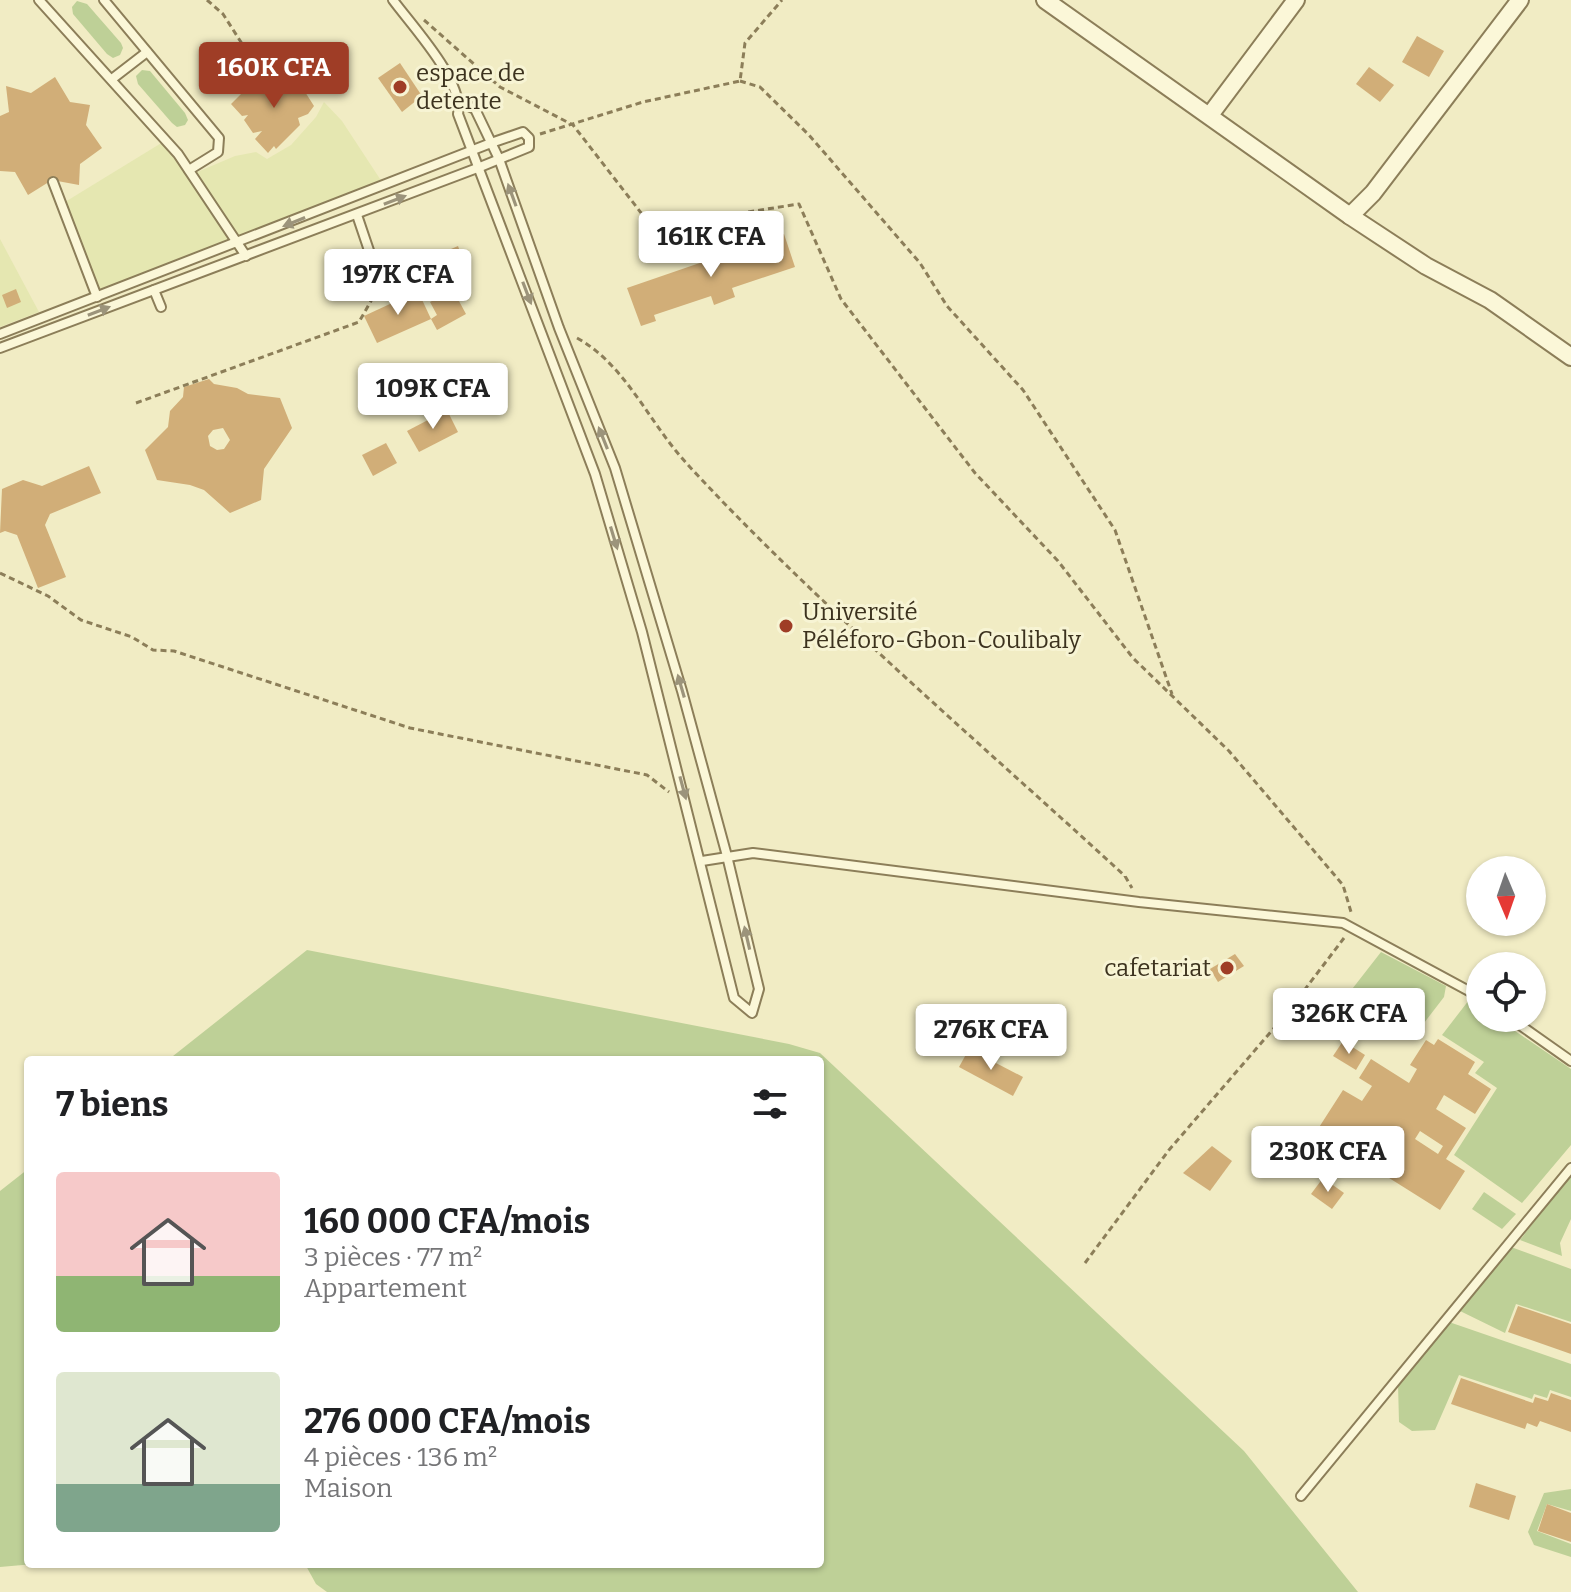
<!DOCTYPE html>
<html lang="fr">
<meta charset="utf-8">
<style>
:root{--surface:#fff;--page:#f6f6f6;--text:#202124;--muted:#757577;--accent:#9f3d26}
body{margin:0;font-family:Bitter,serif;background:var(--page);color:var(--text);height:100vh;display:flex;flex-direction:column;font-size:30px;white-space:nowrap}
*{box-sizing:border-box;margin:0}
p{font-size:26px;color:var(--muted)}
.icon{flex:none;width:44px;height:44px;fill:none;stroke:currentColor;stroke-width:2;stroke-linecap:round;stroke-linejoin:round}
.map{position:relative;flex:1;overflow:hidden}
.sheet{position:absolute;left:24px;top:1056px;width:800px;height:512px;display:flex;flex-direction:column;background:var(--surface);border-radius:8px;box-shadow:0 2px 6px #0004}
.sheet>*{flex:none}
.needle{width:52px;rotate:178deg}
.fabs{position:absolute;left:1466px;top:856px;display:grid;gap:16px}
.fabs a{display:grid;place-items:center;width:80px;height:80px;border-radius:50%;background:var(--surface);box-shadow:0 2px 6px #0004;font-size:40px}
.price{position:absolute;translate:-50% -68px;padding:0 18px;border-radius:8px;background:#fff;color:#222;font-size:26px;line-height:52px;filter:drop-shadow(0 2px 4px #0008)}
.price::after{content:'';position:absolute;left:50%;top:48px;width:24px;height:18px;margin-left:-12px;background:inherit;clip-path:polygon(0 0,100% 0,50% 100%)}
.price.active{background:var(--accent);color:#fff}
ul{padding:0;list-style:none}
li{display:flex;align-items:center;gap:24px;height:200px;padding:0 32px}
li span{display:grid;place-items:center;flex:none;width:224px;height:160px;border-radius:8px;color:#555}
li>.icon{margin-inline-start:auto}
span .icon{width:96px;height:96px;fill:#fffc;stroke-width:1}
li b{font-size:34px}
h2{display:flex;justify-content:space-between;align-items:center;height:96px;padding:0 32px;font-size:34px}
.map>svg:first-child{display:block}
.farmland{fill:#e5e7b1}
.green{fill:#bed097}
.building{fill:#d1ae78;fill-rule:evenodd}
.lines{fill:none;stroke-linecap:round;stroke-linejoin:round}
.lane-casing{stroke:#8c7e59;stroke-width:12}
.street-casing{stroke:#8c7e59;stroke-width:20}
.path{stroke:#8c7e59;stroke-width:3;stroke-dasharray:6 4;stroke-linecap:butt}
.lane{stroke:#fbf7d8;stroke-width:8}
.street{stroke:#fbf7d8;stroke-width:16}
.oneway{fill:#9c947b}
.poi-dot{fill:#9f3d26;stroke:#f7f4d4;stroke-width:3}
.labels{text-anchor:middle;dominant-baseline:central;stroke-width:6;stroke-linejoin:round;paint-order:stroke}
.poi-label{font-size:24px;fill:#3c321e;stroke:#f7f4d4;text-anchor:start}
</style>
<div class="map">
<svg width="1571" height="1592" viewBox="0 0 1571 1592">
<rect width="100%" height="100%" fill="#f1ecc4"/>
<!-- farmland -->
<g class="farmland">
<polygon points="324,102 342,121 382,182 238,238 195,173 235,156 256,152 267,159 291,145 316,117"/>
<polygon points="163,142 231,240 100,291 65,202"/>
<polygon points="0,239 39,312 0,327"/>
</g>
<!-- green -->
<g class="green">
<polygon points="77,1 87,4 121,43 123,48 120,55 113,58 107,54 73,14 72,7"/>
<polygon points="142,70 150,71 185,113 188,120 185,125 177,127 172,123 138,84 136,76"/>
<polygon points="307,950 789,1044 820,1053 1244,1451 1358,1592 327,1592 316,1584 305,1564 820,1564 820,1060 168,1060"/>
<polygon points="1381,952 1446,986 1444,997 1424,1023 1401,1013 1396,1023 1362,1006 1347,1030 1328,1020"/>
<polygon points="1469,1000 1480,1007 1480,1018 1496,1018 1571,1069 1571,1145 1522,1203 1454,1155 1497,1088 1475,1073 1484,1062 1442,1035"/>
<polygon points="28,1169 28,1564 34,1564 0,1567 0,1191"/>
<polygon points="1571,1174 1571,1219 1560,1243 1562,1256 1520,1240"/>
<polygon points="1484,1192 1516,1214 1502,1229 1472,1209"/>
<polygon points="1511,1247 1571,1269 1571,1322 1516,1304 1505,1333 1458,1310"/>
<polygon points="1449,1322 1571,1364 1571,1397 1550,1390 1547,1398 1534,1394 1532,1399 1459,1375 1435,1430 1412,1431 1399,1422 1398,1384"/>
<polygon points="1571,1489 1571,1511 1547,1504 1537,1531 1571,1544 1571,1557 1534,1545 1528,1532 1544,1493"/>
</g>
<!-- building -->
<g class="building">
<polygon points="1417,36 1444,51 1429,77 1402,62"/>
<polygon points="400,63 422,96 402,112 378,78"/>
<polygon points="1369,67 1394,85 1380,102 1356,84"/>
<polygon points="293,73 314,106 308,114 298,118 300,125 276,149 274,146 268,153 255,139 262,131 253,133 244,120 248,115 242,116 231,104 246,89"/>
<polygon points="55,77 70,102 90,105 86,125 102,148 80,164 79,185 52,180 28,195 15,172 0,171 0,116 9,112 6,86 31,93"/>
<polygon points="784,234 795,267 732,288 735,297 714,305 711,296 654,315 656,321 641,326 627,288"/>
<polygon points="458,246 463,260 449,265 444,252"/>
<polygon points="414,279 418,288 402,294 399,284"/>
<polygon points="16,289 21,302 7,308 2,295"/>
<polygon points="453,290 466,314 437,330 431,319 437,315 430,302"/>
<polygon points="418,291 431,319 377,343 364,316"/>
<path d="M209 379 214 384 237 388 248 394 280 398 292 428 264 469 261 500 230 513 204 490 190 485 157 480 145 450 168 427 170 411 183 397 184 387ZM223 428 230 440 224 449 217 450 210 446 208 436 213 430Z"/>
<polygon points="447,410 458,432 419,452 407,431"/>
<polygon points="386,443 397,463 373,476 362,455"/>
<polygon points="89,466 101,493 50,514 45,525 66,577 38,588 17,535 5,531 0,533 2,489 23,480 42,486"/>
<polygon points="1235,954 1244,966 1218,982 1210,969"/>
<path d="M1438 1039 1475 1062 1468 1074 1491 1089 1475 1114 1444 1095 1436 1109 1466 1128 1446 1159 1465 1171 1440 1210 1316 1132 1343 1090 1362 1101 1372 1086 1359 1078 1371 1059 1409 1083 1417 1069 1410 1065 1426 1040 1434 1045ZM1420 1131 1443 1146 1438 1154 1415 1139Z"/>
<polygon points="1343,1041 1365,1055 1356,1070 1333,1056"/>
<polygon points="969,1049 1023,1077 1013,1096 959,1067"/>
<polygon points="1212,1146 1232,1161 1210,1191 1183,1173"/>
<polygon points="1323,1178 1344,1193 1332,1209 1311,1194"/>
<polygon points="1518,1306 1571,1324 1571,1354 1508,1332"/>
<polygon points="1461,1378 1533,1403 1535,1397 1548,1401 1551,1393 1571,1400 1571,1432 1540,1421 1537,1427 1527,1423 1525,1429 1451,1404"/>
<polygon points="1476,1483 1516,1496 1509,1520 1469,1507"/>
<polygon points="1547,1504 1571,1513 1571,1542 1538,1531"/>
</g>
<g class="lines">
<defs>
<g id="lane">
<polyline points="39,0 178,154 246,256"/>
<polyline points="104,0 219,138 218,152 189,170"/>
<path d="M393 0C412 26 464 81 458 114L595 474 642 632 734 998 752 1013 759 989 727 856 682 691 615 468 559 328 499 159 475 109 460 102"/>
<polyline points="112,79 147,52"/>
<polyline points="53,182 97,297"/>
<polyline points="357,215 380,283"/>
<polyline points="154,290 161,307"/>
<polyline points="0,334 491,143 523,132 529,138 529,147 480,167 0,348"/>
<polyline points="702,861 753,853 1139,902 1343,923 1480,997"/>
<polyline points="1510,1018 1571,1061"/>
<polyline points="1301,1496 1571,1168"/>
</g>
<g id="street">
<polyline points="1045,0 1350,216 1426,266 1490,300 1571,357"/>
<polyline points="1210,115 1296,0"/>
<polyline points="1350,216 1373,193 1520,0"/>
</g>
</defs>
<!-- lane casing -->
<use href="#lane" class="lane-casing"/>
<!-- street casing -->
<use href="#street" class="street-casing"/>
<!-- path -->
<g class="path">
<polyline points="207,0 223,14 255,64"/>
<polyline points="424,20 500,87 573,125 652,227 799,204 841,299 975,473 1058,561 1133,658 1229,751 1343,885 1351,912"/>
<polyline points="740,81 760,87 809,135 920,263 947,306 1023,390 1115,530 1172,694"/>
<polyline points="540,134 643,102 740,81 745,43 782,0"/>
<path d="M577 338C621 362 645 413 676 451 690 468 706 484 721 500 849 632 990 752 1125 876L1132 888"/>
<polyline points="136,403 359,322 376,292"/>
<polyline points="0,573 48,596 81,620 132,637 153,650 174,651 410,728 647,775 669,792"/>
<polyline points="1085,1263 1169,1150 1287,1013 1344,938"/>
</g>
<!-- lane -->
<use href="#lane" class="lane"/>
<!-- street -->
<use href="#street" class="street"/>
</g>
<!-- one-way arrows -->
<defs><path id="oneway-solid" d="M-6-.8H1V-3.2L6.5 0L1 3.2V.8H-6Z" transform="scale(2)"/></defs>
<g class="oneway">
<use href="#oneway-solid" transform="translate(512 195) rotate(-110)"/>
<use href="#oneway-solid" transform="translate(395 200) rotate(-21)"/>
<use href="#oneway-solid" transform="translate(294 222) rotate(158)"/>
<use href="#oneway-solid" transform="translate(527 293) rotate(69)"/>
<use href="#oneway-solid" transform="translate(99 311) rotate(-21)"/>
<use href="#oneway-solid" transform="translate(603 438) rotate(-112)"/>
<use href="#oneway-solid" transform="translate(614 538) rotate(73)"/>
<use href="#oneway-solid" transform="translate(681 686) rotate(-106)"/>
<use href="#oneway-solid" transform="translate(683 788) rotate(75)"/>
<use href="#oneway-solid" transform="translate(747 938) rotate(-103)"/>
</g>
<!-- markers -->
<g class="poi-dot">
<circle cx="400" cy="87" r="8"/>
<circle cx="786" cy="626" r="8"/>
<circle cx="1227" cy="968" r="8"/>
</g>
<g class="labels">
<!-- poi labels -->
<g class="poi-label">
<text x="416" y="73">espace de<tspan x="416" dy="28">detente</tspan></text>
<text x="802" y="612">Université<tspan x="802" dy="28">Péléforo-Gbon-Coulibaly</tspan></text>
<text x="1211" y="968" text-anchor="end">cafetariat</text>
</g>
</g>
</svg>
<div class="fabs">
<a><svg class="needle" viewBox="-14 -14 28 28"><path d="M0-13l5 13h-10z" fill="#e53935"/><path d="M0 13l5-13h-10z" fill="#757577"/></svg></a>
<a><svg class="icon" aria-label="locate" viewBox="0 0 24 24"><circle cx="12" cy="12" r="6"/><path d="M12 2v4M12 18v4M2 12h4M18 12h4"/></svg></a>
</div>
<b class="price active" style="left:274px;top:110px">160K CFA</b>
<b class="price" style="left:711px;top:279px">161K CFA</b>
<b class="price" style="left:398px;top:317px">197K CFA</b>
<b class="price" style="left:433px;top:431px">109K CFA</b>
<b class="price" style="left:1349px;top:1056px">326K CFA</b>
<b class="price" style="left:991px;top:1072px">276K CFA</b>
<b class="price" style="left:1328px;top:1194px">230K CFA</b>
<section class="sheet">
<h2>7 biens<svg class="icon" aria-label="filters" viewBox="0 0 24 24"><path d="M4 7h16M4 17h16"/><circle cx="9" cy="7" r="2"/><circle cx="15" cy="17" r="2"/></svg></h2>
<ul>
<li><span style="background:linear-gradient(#f6c9c9 65%,#8fb573 0)"><svg class="icon" aria-label="home" viewBox="0 0 24 24"><path d="M3 11l9-7 9 7M6 9v11h12V9"/></svg></span><div><b>160 000 CFA/mois</b><p>3 pièces · 77 m²</p><p>Appartement</p></div></li>
<li><span style="background:linear-gradient(#dfe7d0 70%,#7fa58c 0)"><svg class="icon" aria-label="home" viewBox="0 0 24 24"><path d="M3 11l9-7 9 7M6 9v11h12V9"/></svg></span><div><b>276 000 CFA/mois</b><p>4 pièces · 136 m²</p><p>Maison</p></div></li>
</ul>
</section>
</div>
